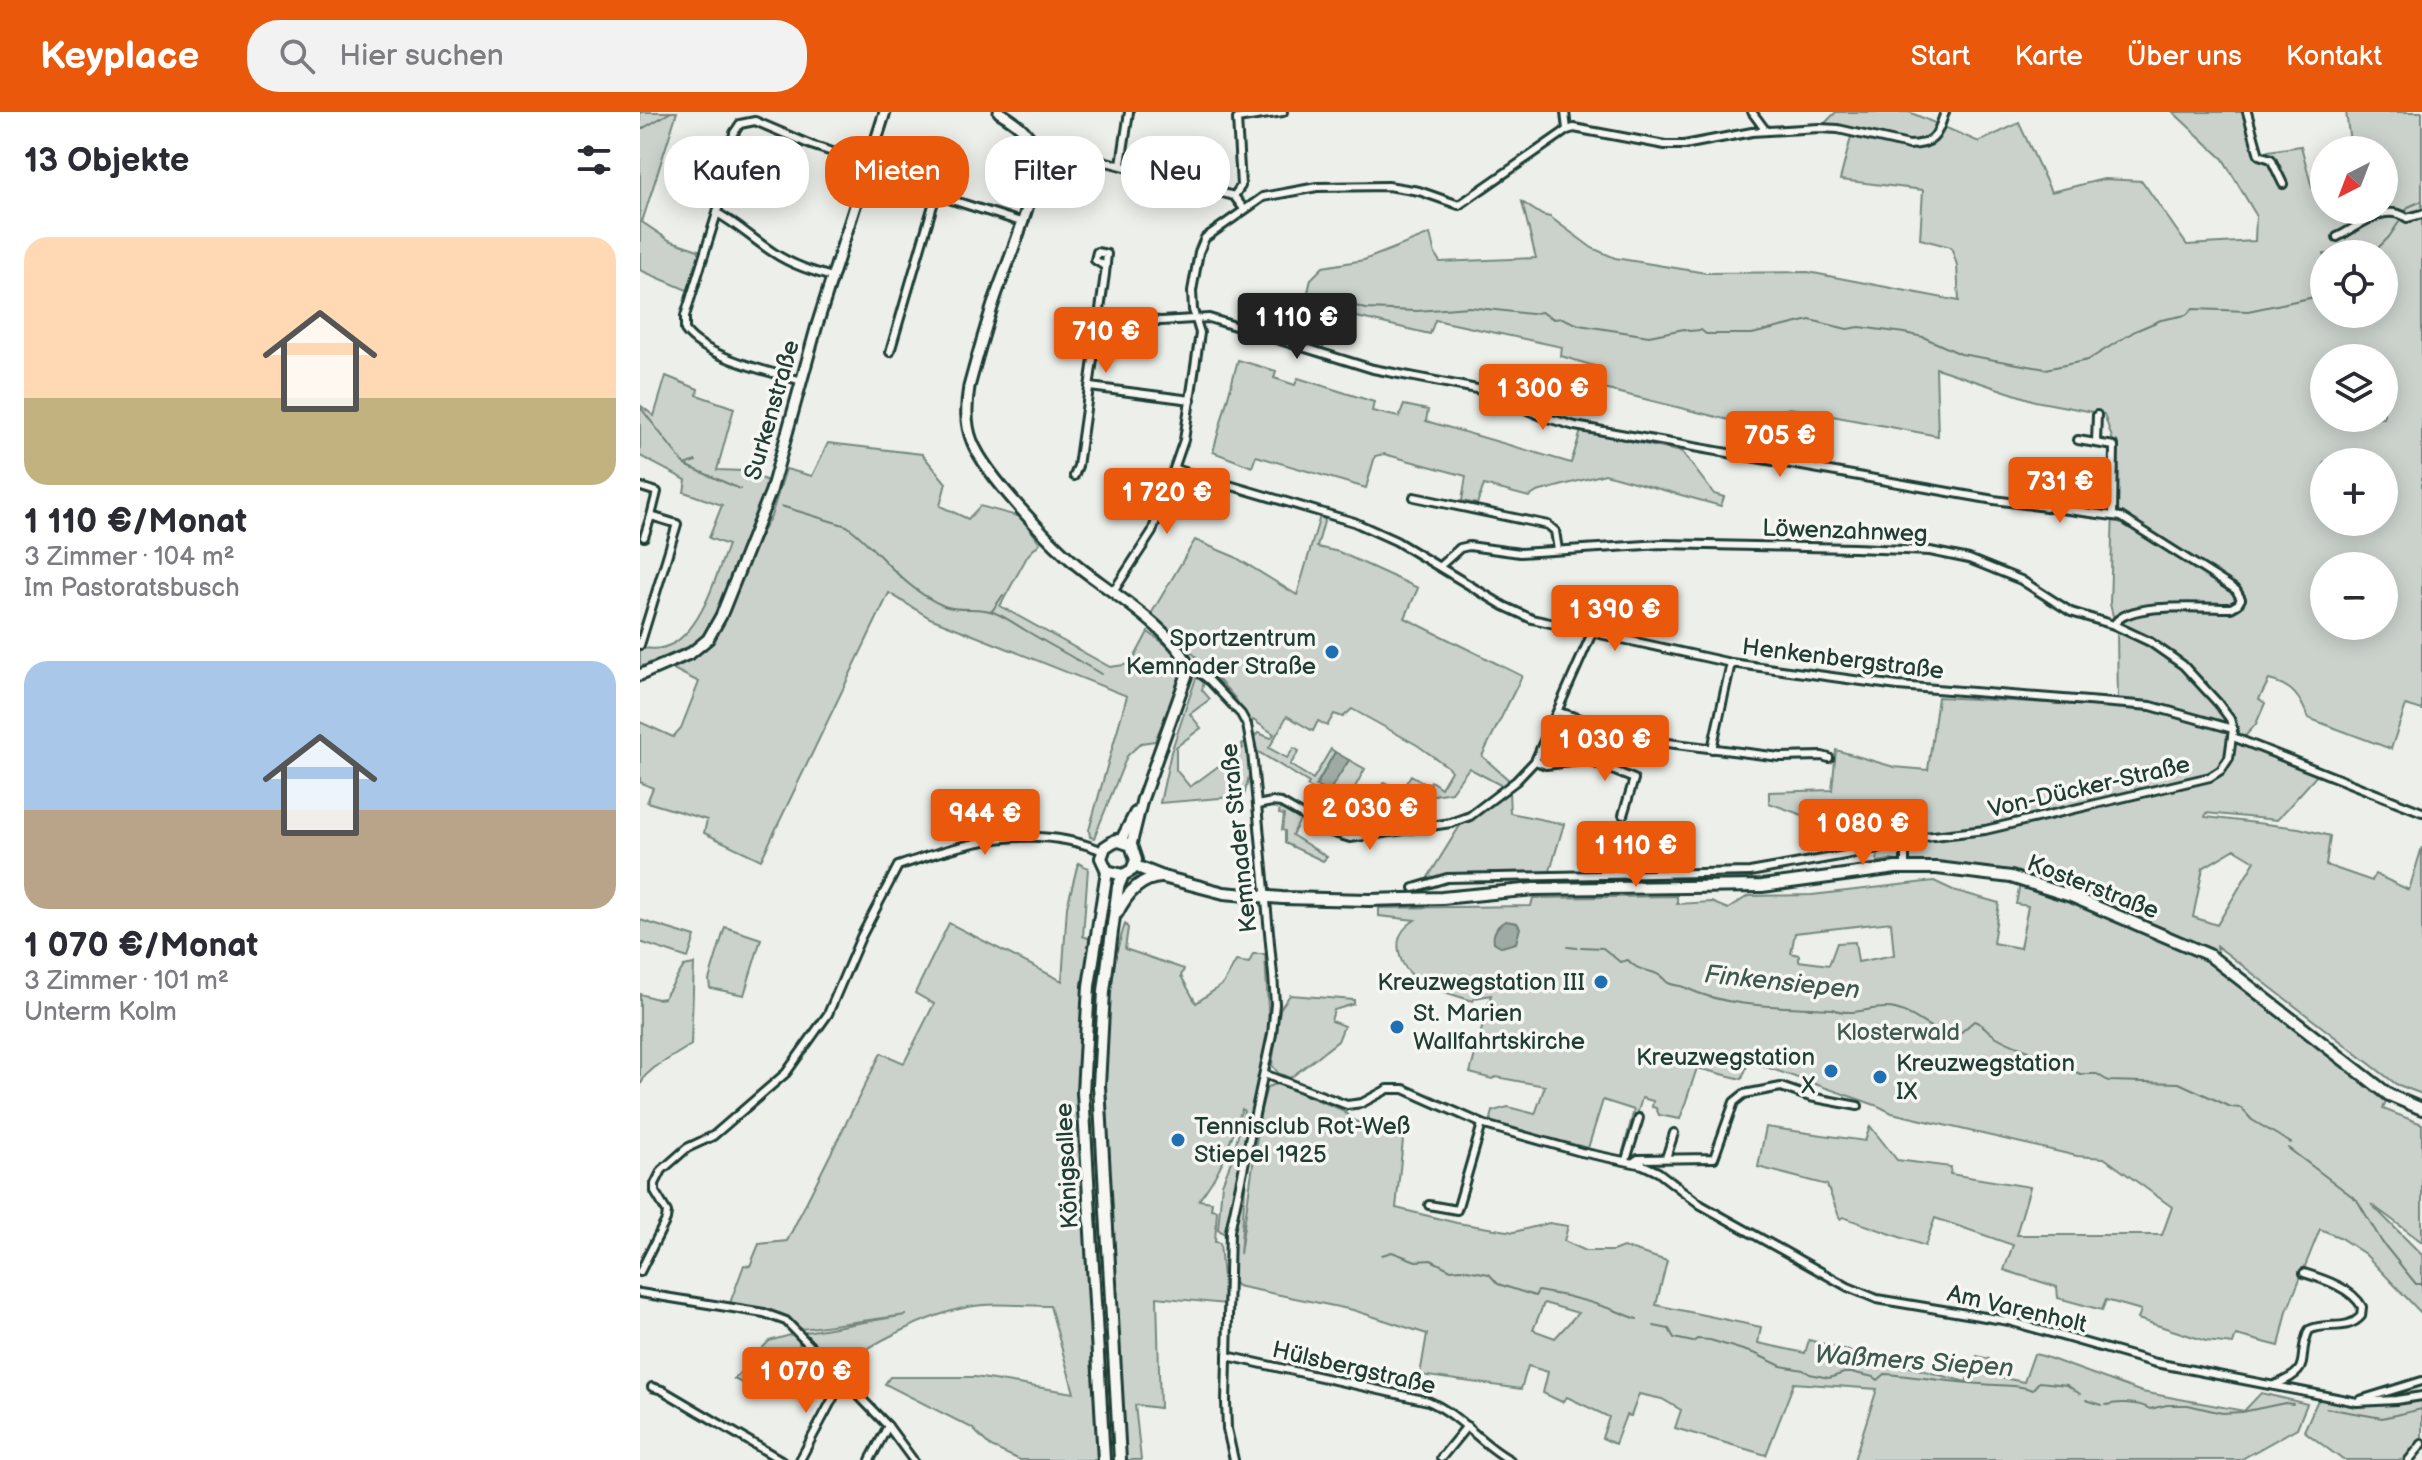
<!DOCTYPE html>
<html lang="de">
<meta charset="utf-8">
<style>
:root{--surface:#fff;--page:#f2f2f3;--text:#2b2b33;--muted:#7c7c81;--accent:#ea580c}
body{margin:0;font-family:"Balsamiq Sans",sans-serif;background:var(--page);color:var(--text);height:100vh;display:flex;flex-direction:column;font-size:30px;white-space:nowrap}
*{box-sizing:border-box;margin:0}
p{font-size:26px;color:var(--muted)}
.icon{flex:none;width:44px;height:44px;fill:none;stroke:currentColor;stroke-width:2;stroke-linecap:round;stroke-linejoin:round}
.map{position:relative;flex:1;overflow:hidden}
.side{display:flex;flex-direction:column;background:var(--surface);width:640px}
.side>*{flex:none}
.banner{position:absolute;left:24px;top:24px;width:760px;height:72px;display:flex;gap:16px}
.needle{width:52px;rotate:222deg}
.controls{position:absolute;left:1670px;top:24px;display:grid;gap:16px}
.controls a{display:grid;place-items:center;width:88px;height:88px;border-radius:50%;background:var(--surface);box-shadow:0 4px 20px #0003;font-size:40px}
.price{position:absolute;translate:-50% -68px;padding:0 18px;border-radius:8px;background:var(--accent);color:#fff;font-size:26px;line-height:52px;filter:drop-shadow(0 2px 4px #0008)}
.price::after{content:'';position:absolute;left:50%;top:48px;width:24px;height:18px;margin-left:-12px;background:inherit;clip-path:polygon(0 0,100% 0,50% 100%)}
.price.selected{background:#222;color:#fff}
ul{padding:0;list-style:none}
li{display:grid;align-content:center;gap:16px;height:424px;padding:0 24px}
li span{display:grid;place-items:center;height:248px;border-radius:24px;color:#555}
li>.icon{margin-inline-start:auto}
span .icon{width:144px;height:144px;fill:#fffc;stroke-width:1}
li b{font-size:34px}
h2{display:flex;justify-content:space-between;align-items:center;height:96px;padding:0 24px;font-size:34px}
.tag{padding:0 28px;border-radius:32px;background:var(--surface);box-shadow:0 4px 20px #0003;font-size:28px;line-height:72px}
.tag.selected{background:var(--accent);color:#fff}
header{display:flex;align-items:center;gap:48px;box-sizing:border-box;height:112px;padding:0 40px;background:var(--accent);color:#fff}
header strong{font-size:38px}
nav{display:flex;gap:44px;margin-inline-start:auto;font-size:28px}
.search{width:560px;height:72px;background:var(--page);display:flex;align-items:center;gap:20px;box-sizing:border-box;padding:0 28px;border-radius:32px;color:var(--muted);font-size:30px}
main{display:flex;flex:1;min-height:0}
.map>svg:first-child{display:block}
.green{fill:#cbd2cc;stroke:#758880;stroke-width:2;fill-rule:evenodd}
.water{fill:#9faaa4;stroke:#6c7e77;stroke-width:2}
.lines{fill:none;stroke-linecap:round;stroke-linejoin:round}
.stream{stroke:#6c7e77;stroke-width:2}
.street-casing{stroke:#1f3d34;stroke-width:12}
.secondary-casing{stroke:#1f3d34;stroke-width:15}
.primary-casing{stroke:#1f3d34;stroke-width:16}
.street{stroke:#f6f6f2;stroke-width:6}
.secondary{stroke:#f6f6f2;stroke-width:9}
.primary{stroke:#f6f6f2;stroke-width:10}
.poi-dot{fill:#1f6fb2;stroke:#f6f6f2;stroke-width:3}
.labels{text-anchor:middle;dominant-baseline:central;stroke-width:7;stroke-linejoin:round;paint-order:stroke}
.street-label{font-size:24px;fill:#1f3d34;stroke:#f6f6f2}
.poi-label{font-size:24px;fill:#1f3d34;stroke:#f6f6f2;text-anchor:end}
.park-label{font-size:24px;fill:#415b52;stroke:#f6f6f2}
.water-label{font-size:26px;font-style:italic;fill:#3f5850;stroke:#f6f6f2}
</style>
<header>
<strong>Keyplace</strong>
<div class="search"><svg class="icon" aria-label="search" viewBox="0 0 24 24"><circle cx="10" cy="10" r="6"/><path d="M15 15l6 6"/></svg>Hier suchen</div>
<nav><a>Start</a><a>Karte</a><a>Über uns</a><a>Kontakt</a></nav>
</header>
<main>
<section class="side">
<h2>13 Objekte<svg class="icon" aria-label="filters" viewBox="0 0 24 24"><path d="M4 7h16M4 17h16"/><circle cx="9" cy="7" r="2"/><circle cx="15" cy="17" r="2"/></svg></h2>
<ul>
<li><span style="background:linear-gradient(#ffd9b3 65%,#c2b280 0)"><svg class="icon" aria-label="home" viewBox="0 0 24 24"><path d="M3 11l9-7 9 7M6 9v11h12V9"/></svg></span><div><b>1 110 €/Monat</b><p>3 Zimmer · 104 m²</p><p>Im Pastoratsbusch</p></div></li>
<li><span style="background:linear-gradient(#a9c7e8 60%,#b9a48a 0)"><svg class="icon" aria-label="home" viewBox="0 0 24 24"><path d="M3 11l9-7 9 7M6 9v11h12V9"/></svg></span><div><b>1 070 €/Monat</b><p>3 Zimmer · 101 m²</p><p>Unterm Kolm</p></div></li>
</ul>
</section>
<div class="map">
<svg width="1782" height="1348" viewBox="0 0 1782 1348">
<rect width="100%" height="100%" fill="#edefea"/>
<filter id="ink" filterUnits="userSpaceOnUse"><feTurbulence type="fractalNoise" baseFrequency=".0125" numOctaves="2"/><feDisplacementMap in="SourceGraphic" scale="16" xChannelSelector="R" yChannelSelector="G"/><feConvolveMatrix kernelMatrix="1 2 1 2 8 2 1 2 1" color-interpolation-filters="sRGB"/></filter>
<g filter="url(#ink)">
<!-- green -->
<g class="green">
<polygon points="0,0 37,0 2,110 29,128 61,139 49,179 0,158"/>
<path d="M1196 0H1269L1339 30 1379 11 1411 80 1464 67 1502 69 1547 133 1615 129 1616 103 1583 47 1533 0H1610L1616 30 1622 40 1661 34 1672 76 1675 78 1684 74V98H1744V38H1711L1706 0H1782V598L1766 593 1751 637 1668 606C1661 586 1652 573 1629 568L1619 587 1625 591 1616 612 1599 631 1679 661 1637 708 1566 701 1565 705 1659 716 1690 724 1686 753 1732 769 1735 762 1769 778 1782 735V982L1756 972 1577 834 1580 857 1747 986 1743 997 1782 1012V1130L1731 1092 1782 1143V1202L1725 1142 1699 1125 1680 1117 1647 1199 1639 1234 1596 1223 1593 1232 1566 1229 1498 1207 1501 1198 1466 1188 1462 1198 1418 1186 1417 1175 1364 1158 1373 1133 1295 1106 1285 1134 1203 1105 1200 1107 1187 1073 1118 1055 1126 1015 1225 1029 1230 1014 1257 1048 1311 1055 1310 1062 1390 1075 1376 1123H1522L1532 1095 1464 1046 1437 1044 1252 1001 1238 994 1109 949 1102 967 1057 956 1040 1007 1019 1003 1016 996 1012 995 1013 989 1002 986 985 1044 982 1043 994 998 963 988 948 1036 850 1011 853 999 868 995 895 1002 905 974 856 965 852 967 830 961 837 935 832 933 839 927 851 883 835 886 833 889C806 880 763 872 759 839 756 824 764 815 775 808L739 804V796L891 794 893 786 1037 784V792L1071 790 1088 797 1108 784 1172 783 1294 769 1313 778 1359 791 1353 831 1380 836 1388 794 1376 792 1380 772 1250 748 1237 750 1238 736 1185 743 1187 712 1129 691V680L1192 678 1196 638 1254 655 1288 658 1298 585 1463 594 1478 592 1477 520 1470 492 1475 335 1464 302 1395 289 1296 256 1298 324 1150 296 1097 310 956 275 961 256 921 244 922 235 795 208 790 222 665 193 671 167 683 155 724 148 790 122 795 142 800 150 896 146 882 90 902 103 910 105 952 136 975 146 1066 161 1168 160 1319 189 1317 153 1311 135 1280 127 1283 78 1200 68 1211 25 1184 12ZM1684 142H1744V202H1684ZM1684 246H1744V306H1684ZM1684 350H1744V410H1684ZM1684 454H1744V514H1684ZM1595 737 1615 749 1577 813 1553 805 1563 756ZM1251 810 1254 843 1218 850 1215 830 1197 831 1189 853 1159 849V843L1151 841 1155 821Z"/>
<polygon points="598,248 636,259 634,266 655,273 658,266 734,290 732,299 759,305 764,293 788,298 786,309 931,351 941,319 1042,340 1074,382 1084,385 1081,394 965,362 897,380 889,385 844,373 837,392 822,389 826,364 744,342 735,344 726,376 616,344 612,355 573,340"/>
<path d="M26 264 58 277 57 283 94 296 77 358 104 359 128 369 115 412 69 519 48 535 0 555V535C54 550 73 471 88 433L69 426 82 393 44 380 46 368 0 344V293L14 304Z"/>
<polygon points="188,331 282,342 306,371 300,394 328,407 340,394 381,405 400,431 388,443 360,494 470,555 491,552 508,520 526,533 546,554 515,629 501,631 487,644 454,726 450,725 449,718 487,584 290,506 249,481 121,748 64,721 67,708 7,690 13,676 0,670 0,610 33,625 41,616 59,570 33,557 56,545 74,530 116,431 131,404 146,357 172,364"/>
<path d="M680 404 685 406 677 435 699 440 778 476 765 506 882 564 842 644 871 670 864 675 829 656 811 680 707 698 709 692 690 682 687 686 667 674 669 671 617 639 614 625 618 621 631 626 634 622 613 608 611 613 595 586 570 558 511 502 555 428 595 445 657 483ZM712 597 777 633 808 655 811 659 801 676 791 669 788 673 771 663 761 679 744 670 734 686 728 683 725 687 719 683 721 679 715 675 725 657 709 648 702 658 676 673 695 640 691 637 673 667 650 653 659 639 654 636 647 646 629 636 647 604 673 619 678 609 687 614 694 602 703 605Z"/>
<polygon points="556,566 564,569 562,578 570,587 550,602 561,616 536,635 536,658 550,675 603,636 602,632 604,631 607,632 610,660 604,684 520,691 531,640"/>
<polygon points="869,679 870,701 924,712 909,762 787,767 821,712"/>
<polygon points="640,695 661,707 652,723 687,745 683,749 645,731 645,719 642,718 644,703 639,702"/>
<path d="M438 751 448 756 443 824 477 838 485 812 488 816 485 837 544 857 541 864 556 891 583 872 596 849 609 851 613 842H625L629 916 611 1002 600 1142 621 997 627 975 637 972 700 997 717 1010 763 1028 756 1096 817 1111 874 1120 909 1111 928 1114 924 1129 946 1139H973L983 1135 1027 1149 1016 1193 1121 1215 1118 1231 1165 1241 1169 1228 1326 1270 1337 1244 1349 1247 1348 1263 1384 1270 1394 1242 1403 1244 1502 1280 1604 1299 1621 1281 1667 1292 1657 1316 1600 1348H1214L1237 1277 1154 1271 1126 1343 1035 1316 1041 1298 1022 1287 999 1282 991 1304 986 1303 975 1332 962 1326 969 1305 927 1285 922 1290 903 1281 908 1260 888 1254 881 1277 780 1263 787 1222 713 1198 597 1174 592 1169V1128L578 1117 582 1072 592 1047 604 999 602 997C587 1036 585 1054 559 1088L572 1090 571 1097 577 1098 575 1130 580 1131 585 1192 517 1185 520 1296 495 1293 501 1348H380L351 1335 332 1316 245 1272 250 1265H335L434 1281 410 1194C384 1194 353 1190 328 1195 288 1203 230 1231 198 1257L165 1222 166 1220 266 1203 162 1217 142 1202 90 1191 104 1153 110 1154 119 1132 147 1129 241 941 264 951 294 892 275 881 309 811 422 869 427 795ZM904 1191 938 1201 915 1226 893 1218Z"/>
<polygon points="0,808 55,825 48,846 0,830"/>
<polygon points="85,815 121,827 104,883 70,876 69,868"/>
<polygon points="54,852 51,933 14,956 5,964 0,974 0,882 17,887 24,886 44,854"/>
<polygon points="650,883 714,888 714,892 694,898 691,909 704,914 698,929 650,966 638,961 632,953 640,897"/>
<polygon points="154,1222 161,1229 131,1286 94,1267 129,1229"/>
<polygon points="1682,1286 1728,1294 1782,1287 1782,1329 1767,1348 1703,1348 1664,1319 1677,1290"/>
</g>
<!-- water -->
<g class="water">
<polygon points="695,640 709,648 688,681 676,674"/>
<path d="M866 809 877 811 880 816 876 831 862 835 854 830C852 821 858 812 866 809Z"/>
</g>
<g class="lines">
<!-- stream -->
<g class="stream">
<polyline points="0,18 31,0"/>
<polyline points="1765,100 1768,95 1782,89"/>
<polyline points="1732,142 1749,125 1759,110"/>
<polyline points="674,181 726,197 777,199 829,195 891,202 901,200 914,207 922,206 939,213 1009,224 1044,217 1049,219 1061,218 1066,222 1112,222 1170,208 1207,217 1220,215 1264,221 1283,225 1321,242 1406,257 1448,248 1495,219 1521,208 1546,203 1553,197 1608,199 1684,183"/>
<polyline points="0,295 45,353 100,377"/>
<polyline points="47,352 56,349"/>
<path d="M141 394 207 414C240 438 261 476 304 494 319 500 338 494 353 500 364 504 375 512 385 518 410 533 436 547 461 562"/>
<polyline points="352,499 363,483"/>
<polyline points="928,835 937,836"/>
<path d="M941 835 963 836 980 850 988 848C998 860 1008 857 1019 863 1023 865 1025 869 1028 871 1034 874 1041 873 1046 876 1091 897 1144 894 1193 897 1214 906 1234 892 1255 897 1282 904 1285 920 1319 922L1334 909C1344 912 1347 919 1355 924 1368 932 1402 945 1417 947L1422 953 1440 962H1457L1468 969 1539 971 1591 995 1601 996 1612 1008 1651 1031"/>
<polyline points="1648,1036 1717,1088 1742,1130 1776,1172 1782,1172"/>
<path d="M742 1143 752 1140 776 1149 791 1148 811 1158 821 1157 849 1162 858 1172 895 1184 898 1179C932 1184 964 1193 997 1207"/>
<path d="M1014 1214 1029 1217 1034 1226 1053 1230 1057 1227 1070 1228 1116 1242 1141 1254 1163 1258 1170 1262 1189 1266 1204 1261H1215L1234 1265 1238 1268 1245 1262C1282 1265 1318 1271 1356 1273 1369 1274 1381 1273 1392 1278L1399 1270 1427 1273 1440 1282"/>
<polyline points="1446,1288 1462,1293"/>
<path d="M1466 1293C1479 1290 1499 1290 1510 1297L1527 1293H1548L1582 1301 1602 1300 1645 1291 1653 1292"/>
<polyline points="1686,1296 1742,1306 1782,1297"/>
</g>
<defs>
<g id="street">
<polyline points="925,0 927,18"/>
<polyline points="1112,0 1126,19"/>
<polyline points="1607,0 1619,43 1631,47 1643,72"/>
<polyline points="389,38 403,33 594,84 604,97"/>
<polyline points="481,52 489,0"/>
<polyline points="296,83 381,110"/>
<polyline points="594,84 601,74 597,7 643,0"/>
<path d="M77 101C97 112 114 128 134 141 152 153 172 159 192 165"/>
<path d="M1697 125C1719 115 1743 90 1767 106L1782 102"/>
<path d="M460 205 521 209 569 206 733 257 837 277 904 305 935 314 1354 388 1481 405 1585 471 1596 478 1601 487 1598 492 1591 496C1566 496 1486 489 1474 513"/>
<polyline points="250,240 305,52"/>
<path d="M162 269C130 260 64 245 45 218V204L77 101 94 21 100 12 115 9 171 33 229 52"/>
<polyline points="450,275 551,288"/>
<polyline points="1438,328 1474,334 1473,403"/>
<polyline points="1456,330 1457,303"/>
<polyline points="535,357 714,410 756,429 864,494 892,507 1091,551 1258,574 1511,594 1593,617"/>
<polyline points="434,364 438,354 465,162 467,142 457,140 455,148 466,155"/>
<polyline points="774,385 908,413 915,419 918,438"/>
<polyline points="4,425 11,404"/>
<polyline points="800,454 820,436 829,434 880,441 1022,432 1214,436 1290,439 1329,447 1381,468 1431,500 1474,513 1510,530 1543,553 1578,591 1590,607 1593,617 1589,646 1581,658 1570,665 1345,718 1276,726 1265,732 1265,756"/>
<path d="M473 480 512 420 544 328 560 221 553 198 552 179 559 140 565 126 623 85 677 75 748 74 779 79 819 93 927 18 934 16 1025 33H1044L1112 20 1179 16 1198 17 1269 33C1296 32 1297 23 1305 0"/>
<polyline points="0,533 37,412 11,404 17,380 1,375"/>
<polyline points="548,551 570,569 601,602 607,613 612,640 633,863 635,892 632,922 590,1119 586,1290 587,1317 594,1348"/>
<polyline points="919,600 966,615 1028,631 1140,645 1182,644 1189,646"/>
<polyline points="1593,625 1782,700"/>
<polyline points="1072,637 1091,551"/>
<polyline points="895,649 906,653 948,648 994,667 983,703"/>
<polyline points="617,693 632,690 641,691 691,720 710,726 811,711 830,704 876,669 895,649 952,521"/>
<polyline points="774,776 807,766 1110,760 1238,737 1251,732 1265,732"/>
<polyline points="624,962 707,993 722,991 748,977 764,977 845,1013 941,1040 1003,1053 1018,1060 1061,1093 1208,1175 1237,1187 1369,1209 1516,1251 1717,1290 1756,1288 1782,1284"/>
<polyline points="1026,1046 1034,1021"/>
<polyline points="986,1048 999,1006"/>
<polyline points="994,1050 998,1047 1074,1046 1094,990 1104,982 1141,975 1170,985 1218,994"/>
<polyline points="789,1093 817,1098 842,1012"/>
<path d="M0 1160 26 1108 27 1100 15 1080V1072L22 1058 47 1036 73 1024 146 961 188 902 221 825 258 754C328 730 392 710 463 739"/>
<polyline points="0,1181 124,1201 146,1209 248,1314 273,1348"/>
<path d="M587 1244 788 1289C821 1303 840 1332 870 1348"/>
<path d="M1634 1273C1676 1257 1655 1248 1669 1218 1686 1209 1707 1220 1721 1204L1722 1195C1712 1176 1683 1167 1664 1161"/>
<polyline points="12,1275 22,1278 141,1348"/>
<polyline points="1720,1288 1782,1269"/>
<polyline points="801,1346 827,1314"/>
<polyline points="160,1348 200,1273 205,1269"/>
<polyline points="230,1348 248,1314"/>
<polyline points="1769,1348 1782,1332"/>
</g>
<g id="secondary">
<path d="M359 0C377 11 394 23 397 45 400 70 369 148 359 175 347 208 338 242 329 275 326 294 325 312 332 329 345 363 414 435 443 458 470 479 541 524 549 557L502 688 491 733"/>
<polyline points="0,563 51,541 68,527 81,504 131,379 177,213 245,0"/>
<polyline points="481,728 495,701"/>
</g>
<g id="primary">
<polyline points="495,754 523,765 584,781 642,786 729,788 802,786 894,777 1122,774 1256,756 1297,756 1371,765 1431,784 1569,843 1749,983 1782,997"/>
<path d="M477 801C486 783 500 766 521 765"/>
<polyline points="464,1348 443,980 449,874 467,759"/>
<polyline points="480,1348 459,974 464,879 478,775 483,763 492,758 496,748 491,733 476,728 465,735 461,746 467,759 483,763"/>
</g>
</defs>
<!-- street casing -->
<use href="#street" class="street-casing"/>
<!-- secondary casing -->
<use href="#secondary" class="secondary-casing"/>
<!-- primary casing -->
<use href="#primary" class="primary-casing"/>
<!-- street -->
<use href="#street" class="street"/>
<!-- secondary -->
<use href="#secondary" class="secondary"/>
<!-- primary -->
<use href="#primary" class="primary"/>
</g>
</g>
<!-- markers -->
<g class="poi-dot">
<circle cx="692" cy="540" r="8"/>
<circle cx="961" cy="870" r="8"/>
<circle cx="757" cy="915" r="8"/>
<circle cx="1191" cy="959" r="8"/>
<circle cx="1240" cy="965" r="8"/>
<circle cx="538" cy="1028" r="8"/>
</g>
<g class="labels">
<!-- street labels -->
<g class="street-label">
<text transform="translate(132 298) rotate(-74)">Surkenstraße</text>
<text transform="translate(1205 419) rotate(2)">Löwenzahnweg</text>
<text transform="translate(1203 547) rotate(7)">Henkenbergstraße</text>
<text transform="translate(1449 675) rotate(-13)">Von-Dücker-Straße</text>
<text transform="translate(599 726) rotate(-96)">Kemnader Straße</text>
<text transform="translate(1453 775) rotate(21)">Kosterstraße</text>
<text transform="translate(427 1054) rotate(-93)">Königsallee</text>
<text transform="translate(1377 1197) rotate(13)">Am Varenholt</text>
<text transform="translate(714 1256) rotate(13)">Hülsbergstraße</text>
</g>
<!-- poi labels -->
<g class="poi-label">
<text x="676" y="526">Sportzentrum<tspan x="676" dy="28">Kemnader Straße</tspan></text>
<text x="945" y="870">Kreuzwegstation III</text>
<text x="773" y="901" text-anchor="start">St. Marien<tspan x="773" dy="28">Wallfahrtskirche</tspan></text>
<text x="1175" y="945">Kreuzwegstation<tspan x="1175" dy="28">X</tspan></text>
<text x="1256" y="951" text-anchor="start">Kreuzwegstation<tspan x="1256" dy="28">IX</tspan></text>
<text x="554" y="1014" text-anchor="start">Tennisclub Rot-Weß<tspan x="554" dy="28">Stiepel 1925</tspan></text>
</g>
<!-- park labels -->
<g class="park-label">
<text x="1258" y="920">Klosterwald</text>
</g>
<!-- water labels -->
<g class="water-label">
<text transform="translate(1142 871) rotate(6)">Finkensiepen</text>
<text transform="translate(1274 1250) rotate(4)">Waßmers Siepen</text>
</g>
</g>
</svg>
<div class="controls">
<a><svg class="needle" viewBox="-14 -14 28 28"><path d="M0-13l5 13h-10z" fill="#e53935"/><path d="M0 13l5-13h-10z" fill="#7c7c81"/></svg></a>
<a><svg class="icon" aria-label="locate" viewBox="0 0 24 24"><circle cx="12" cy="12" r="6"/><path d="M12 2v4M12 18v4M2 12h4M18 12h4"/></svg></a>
<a><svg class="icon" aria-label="layers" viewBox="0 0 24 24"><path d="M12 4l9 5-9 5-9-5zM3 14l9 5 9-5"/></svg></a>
<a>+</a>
<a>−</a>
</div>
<b class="price selected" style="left:657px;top:249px">1 110 €</b>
<b class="price" style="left:466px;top:263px">710 €</b>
<b class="price" style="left:903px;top:320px">1 300 €</b>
<b class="price" style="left:1140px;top:367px">705 €</b>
<b class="price" style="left:1420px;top:413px">731 €</b>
<b class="price" style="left:527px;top:424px">1 720 €</b>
<b class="price" style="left:975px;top:541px">1 390 €</b>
<b class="price" style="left:965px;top:671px">1 030 €</b>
<b class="price" style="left:730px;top:740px">2 030 €</b>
<b class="price" style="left:345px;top:745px">944 €</b>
<b class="price" style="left:1223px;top:755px">1 080 €</b>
<b class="price" style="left:996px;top:777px">1 110 €</b>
<b class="price" style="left:166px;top:1303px">1 070 €</b>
<div class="banner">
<a class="tag">Kaufen</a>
<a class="tag selected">Mieten</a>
<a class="tag">Filter</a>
<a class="tag">Neu</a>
</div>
</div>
</main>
